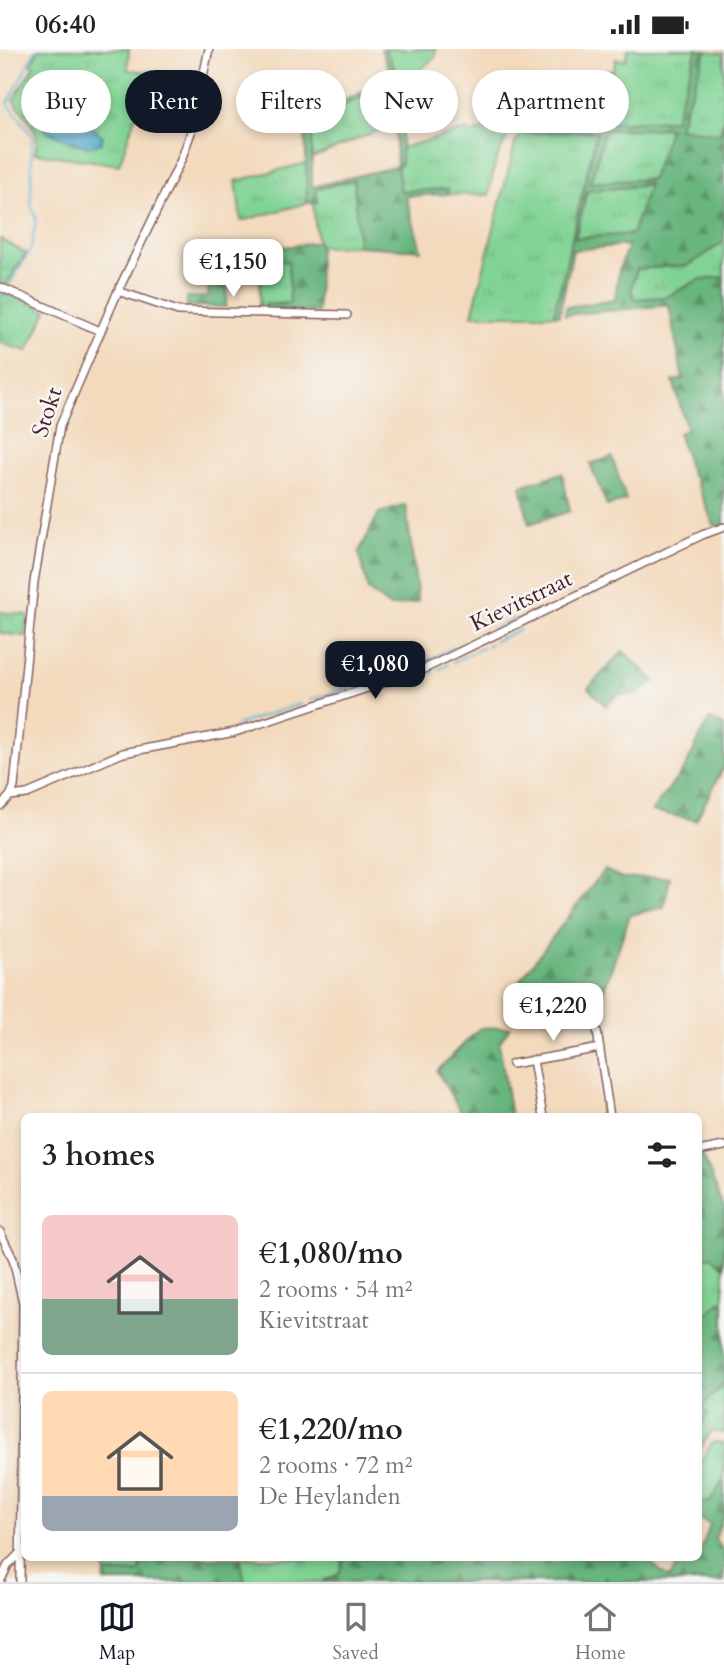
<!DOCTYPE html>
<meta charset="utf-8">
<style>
:root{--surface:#fff;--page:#f6f6f6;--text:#222;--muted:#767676;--line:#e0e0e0;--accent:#111827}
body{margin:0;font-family:Cardo,serif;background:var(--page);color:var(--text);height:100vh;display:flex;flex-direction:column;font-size:26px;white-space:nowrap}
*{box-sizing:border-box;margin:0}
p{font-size:23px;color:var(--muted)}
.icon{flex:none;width:38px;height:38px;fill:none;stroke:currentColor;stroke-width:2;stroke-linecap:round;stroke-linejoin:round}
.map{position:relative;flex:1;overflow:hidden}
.side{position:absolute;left:21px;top:1064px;width:681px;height:448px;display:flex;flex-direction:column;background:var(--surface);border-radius:10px;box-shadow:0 4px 10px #0003}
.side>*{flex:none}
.hud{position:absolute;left:21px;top:21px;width:682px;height:63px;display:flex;gap:14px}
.price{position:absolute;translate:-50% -60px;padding:0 16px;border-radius:14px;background:#fff;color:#222;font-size:23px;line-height:46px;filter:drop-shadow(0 2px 4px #0008)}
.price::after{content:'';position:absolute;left:50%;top:42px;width:21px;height:16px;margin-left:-10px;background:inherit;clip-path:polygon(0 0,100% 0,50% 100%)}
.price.on{background:var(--accent);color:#fff}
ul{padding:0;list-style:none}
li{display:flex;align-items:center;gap:21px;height:175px;padding:0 21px}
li+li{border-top:2px solid var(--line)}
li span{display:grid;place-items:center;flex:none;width:196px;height:140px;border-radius:10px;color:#555}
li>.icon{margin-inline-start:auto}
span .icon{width:84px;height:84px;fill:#fffc;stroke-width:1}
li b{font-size:30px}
h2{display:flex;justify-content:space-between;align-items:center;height:84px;padding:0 21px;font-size:30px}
.tag{padding:0 24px;border-radius:32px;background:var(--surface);box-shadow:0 4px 10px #0003;font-size:24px;line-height:63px}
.tag.on{background:var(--accent);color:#fff}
.status{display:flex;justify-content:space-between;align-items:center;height:49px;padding:0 35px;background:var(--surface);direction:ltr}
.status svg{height:19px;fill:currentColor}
.tabs{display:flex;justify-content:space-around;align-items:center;height:98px;border-top:2px solid var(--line);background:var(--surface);font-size:19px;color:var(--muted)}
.tabs a{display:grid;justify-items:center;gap:4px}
.tabs .on{color:var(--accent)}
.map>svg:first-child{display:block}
.grass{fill:url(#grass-tufts);stroke:#667960;stroke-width:2}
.forest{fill:url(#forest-firs);stroke:#596a54;stroke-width:2;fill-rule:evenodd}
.water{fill:url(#water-rules);stroke:#4e677e;stroke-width:2}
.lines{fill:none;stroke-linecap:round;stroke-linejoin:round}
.stream{stroke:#52afd1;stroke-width:2}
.minor-casing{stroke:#85605e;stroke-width:10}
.minor{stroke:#fff;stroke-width:7}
.labels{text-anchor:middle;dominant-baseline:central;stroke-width:5;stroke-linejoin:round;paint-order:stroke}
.street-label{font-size:23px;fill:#4a1f2b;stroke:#f6f6f2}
</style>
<div class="status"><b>06:40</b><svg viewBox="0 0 49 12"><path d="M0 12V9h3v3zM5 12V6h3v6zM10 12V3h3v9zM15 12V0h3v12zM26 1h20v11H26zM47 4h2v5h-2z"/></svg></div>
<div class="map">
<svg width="724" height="1533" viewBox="0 0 724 1533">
<defs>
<pattern id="grass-tufts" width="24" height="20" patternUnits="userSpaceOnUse" patternTransform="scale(1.75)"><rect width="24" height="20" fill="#81d394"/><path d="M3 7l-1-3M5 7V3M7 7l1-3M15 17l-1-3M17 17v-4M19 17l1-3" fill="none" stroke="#71b580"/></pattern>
<pattern id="forest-firs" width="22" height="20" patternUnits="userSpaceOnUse" patternTransform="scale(1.75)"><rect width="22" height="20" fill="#68b57e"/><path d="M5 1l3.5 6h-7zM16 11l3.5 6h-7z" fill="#589367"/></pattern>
<pattern id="water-rules" width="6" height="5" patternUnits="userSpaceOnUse" patternTransform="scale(1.75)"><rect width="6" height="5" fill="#52afd1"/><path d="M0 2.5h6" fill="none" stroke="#468eaa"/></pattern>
</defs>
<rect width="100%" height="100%" fill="#f6f6f2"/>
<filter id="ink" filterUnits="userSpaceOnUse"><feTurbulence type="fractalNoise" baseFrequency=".0143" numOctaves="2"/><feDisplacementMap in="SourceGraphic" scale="14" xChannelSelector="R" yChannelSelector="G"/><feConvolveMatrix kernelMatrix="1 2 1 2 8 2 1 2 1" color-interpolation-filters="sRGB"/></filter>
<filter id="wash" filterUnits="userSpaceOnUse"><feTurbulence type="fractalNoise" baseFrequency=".00686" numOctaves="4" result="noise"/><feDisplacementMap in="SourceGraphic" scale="28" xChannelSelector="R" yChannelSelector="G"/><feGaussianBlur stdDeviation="1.57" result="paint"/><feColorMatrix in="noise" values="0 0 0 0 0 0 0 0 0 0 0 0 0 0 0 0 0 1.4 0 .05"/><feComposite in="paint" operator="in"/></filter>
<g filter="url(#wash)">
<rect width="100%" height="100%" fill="#f3dabd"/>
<!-- grass -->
<g class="grass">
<path d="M39 0H129L128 21 198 26 188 74 137 62 119 116 35 104C42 81 27 69 13 51L34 17 31 15Z"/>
<polygon points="385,0 436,0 435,8 417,24 415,21 398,28"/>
<polygon points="628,0 697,0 675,71 601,74 616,10 625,11"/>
<polygon points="706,2 724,4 724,71 720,85 678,80"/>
<polygon points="394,33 394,75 312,109 312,71"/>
<polygon points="513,75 495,113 489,146 447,145 447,140 401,142 397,117 401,115 400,99 468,81 470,84"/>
<polygon points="670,79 652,130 590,134 605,81"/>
<polygon points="597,82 554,266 472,266 515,95 520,85"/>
<polygon points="306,114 307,154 241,172 236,132"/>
<polygon points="355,131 358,197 319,198 317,193 313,154 317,154 317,140"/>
<polygon points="650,136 632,186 575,189 587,142"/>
<polygon points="0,190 26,204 5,237 0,235"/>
<polygon points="724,193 724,228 698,231 667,248 635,250 631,240 637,220 689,216"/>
<polygon points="288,211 290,254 266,256 265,262 259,261 261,213"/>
<polygon points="3,244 47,261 28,302 0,294 0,249"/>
<polygon points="0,563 28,566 25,587 0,584"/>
<polygon points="712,1208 724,1218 724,1257 721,1252 698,1274 698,1211"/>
<polygon points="724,1335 724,1384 711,1382 698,1404 698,1381 708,1365 700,1358"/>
<polygon points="713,1393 724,1394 724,1431 709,1454 698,1452 698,1417"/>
<polygon points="143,1509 140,1523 105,1525 105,1512"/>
<polygon points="240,1509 301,1509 304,1512 308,1509 344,1509 339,1525 322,1533 245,1533"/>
</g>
<!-- forest -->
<g class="forest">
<path d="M381 0H385L398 28 415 21 417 24 403 30 401 116 397 117 401 142 448 140 447 145 406 147 421 201 358 197 354 131 317 140V154H307L305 69 393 30ZM393 34 397 117 312 138V71Z"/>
<path d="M697 0 706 2 678 79 720 85 724 71V193L689 216 637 220 631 240 635 250 667 248 698 231 724 228V476L714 477 694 427H692L678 384 687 381 673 332 683 330 669 256 565 266 566 258 615 251 619 221 628 196 573 201 559 266H554L597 82 520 85 522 80 596 76 608 21H612L602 74 674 71ZM670 79 652 130 590 134 605 81ZM649 136 632 185 575 189 587 142Z"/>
<polygon points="317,193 319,198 318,263 265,262 266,256 290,254 288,212 261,213 261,205 229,207 226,258 187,257 187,248 208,248 211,202 227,196 229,200 255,198 264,201"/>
<polygon points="612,408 626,451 607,457 590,415"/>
<polygon points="562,424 570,462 529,475 521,437"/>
<polygon points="406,456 418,553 390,558 368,541 359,503 379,464"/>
<polygon points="623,602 655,632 635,646 618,645 606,657 588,639"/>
<polygon points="709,670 724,677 724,718 696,771 652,762 686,717"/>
<polygon points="604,821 622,829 670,828 664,858 630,866 603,944 537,941 531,945 509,946"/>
<polygon points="510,978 499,994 511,1067 460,1067 462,1065 437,1022 480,979"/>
<polygon points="703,1107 724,1159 724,1218 712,1208 698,1211 698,1108"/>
<polygon points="721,1252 724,1257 724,1335 701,1358 708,1365 702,1375 698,1373 698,1274"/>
<polygon points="724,1431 724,1464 715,1490 724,1503 724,1533 322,1533 339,1525 344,1508 645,1509 669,1529 675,1520 679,1509 698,1508 710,1476 698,1469 698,1452 709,1454"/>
<polygon points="105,1509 240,1509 245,1533 104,1533 105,1525 140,1523 143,1509 105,1512"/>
</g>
<!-- water -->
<path class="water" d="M56 27 67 41 80 69 103 87 101 94C87 103 61 89 47 82L39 51 38 41 42 32Z"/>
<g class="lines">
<!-- stream -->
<g class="stream">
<polyline points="9,236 31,200 36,170 31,155 32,86 8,54 36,0"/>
<polyline points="0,251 3,246"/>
<polyline points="631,526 646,519"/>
<polyline points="614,534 626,529"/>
<polyline points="601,541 611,535"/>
<polyline points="588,547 597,543"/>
<polyline points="488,583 513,570"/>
<polyline points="495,592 520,580"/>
<polyline points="487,597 491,595"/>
<polyline points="453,613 482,599"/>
<polyline points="423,614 482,585"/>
<polyline points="439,620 448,616"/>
<polyline points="432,624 434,623"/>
<polyline points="386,626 418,616"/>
<polyline points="423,628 428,626"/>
<polyline points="310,651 379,629"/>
<polyline points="236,676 300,655"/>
</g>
</g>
</g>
<g filter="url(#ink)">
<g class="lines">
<defs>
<g id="minor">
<polyline points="0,238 100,282"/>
<polyline points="118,242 178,262 347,266"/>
<polyline points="10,747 27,745 123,704 235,683 422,621 702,486 724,478"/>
<polyline points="0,757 10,747 14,738 34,533 60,377 118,242 182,109 191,83 209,0"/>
<polyline points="597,982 610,1068"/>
<polyline points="533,1011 543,1068"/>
<polyline points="512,1015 600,999"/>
<polyline points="698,1102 724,1097"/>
<polyline points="0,1183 13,1210 23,1254 20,1533"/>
<polyline points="0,1533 8,1516 20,1504"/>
</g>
</defs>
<!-- minor casing -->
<use href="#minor" class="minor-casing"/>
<!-- minor -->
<use href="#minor" class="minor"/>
</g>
</g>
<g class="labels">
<!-- street labels -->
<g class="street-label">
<text transform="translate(47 363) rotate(-72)">Stokt</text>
<text transform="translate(521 552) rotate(-26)">Kievitstraat</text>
</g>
</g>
</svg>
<b class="price" style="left:233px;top:250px">€1,150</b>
<b class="price on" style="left:375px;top:652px">€1,080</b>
<b class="price" style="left:553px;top:994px">€1,220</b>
<div class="hud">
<a class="tag">Buy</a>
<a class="tag on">Rent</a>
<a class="tag">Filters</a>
<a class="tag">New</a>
<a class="tag">Apartment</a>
</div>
<section class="side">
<h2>3 homes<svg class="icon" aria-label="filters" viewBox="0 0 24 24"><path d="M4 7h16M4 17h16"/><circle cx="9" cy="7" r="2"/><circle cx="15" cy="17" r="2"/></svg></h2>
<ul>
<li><span style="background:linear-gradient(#f6c9c9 60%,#7fa58c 0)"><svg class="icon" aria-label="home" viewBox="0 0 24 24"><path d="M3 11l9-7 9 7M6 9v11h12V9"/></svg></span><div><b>€1,080/mo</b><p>2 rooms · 54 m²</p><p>Kievitstraat</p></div></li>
<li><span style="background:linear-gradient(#ffd9b3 75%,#9aa5b1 0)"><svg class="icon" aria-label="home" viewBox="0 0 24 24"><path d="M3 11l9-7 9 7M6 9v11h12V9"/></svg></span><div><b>€1,220/mo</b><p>2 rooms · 72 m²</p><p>De Heylanden</p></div></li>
</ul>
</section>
</div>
<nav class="tabs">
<a class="on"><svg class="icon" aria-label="map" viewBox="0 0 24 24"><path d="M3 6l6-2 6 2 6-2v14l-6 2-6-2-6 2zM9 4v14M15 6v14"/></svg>Map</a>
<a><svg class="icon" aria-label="saved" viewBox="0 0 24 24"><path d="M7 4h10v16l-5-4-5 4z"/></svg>Saved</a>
<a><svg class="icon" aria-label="home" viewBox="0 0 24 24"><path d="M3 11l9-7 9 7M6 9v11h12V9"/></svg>Home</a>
</nav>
